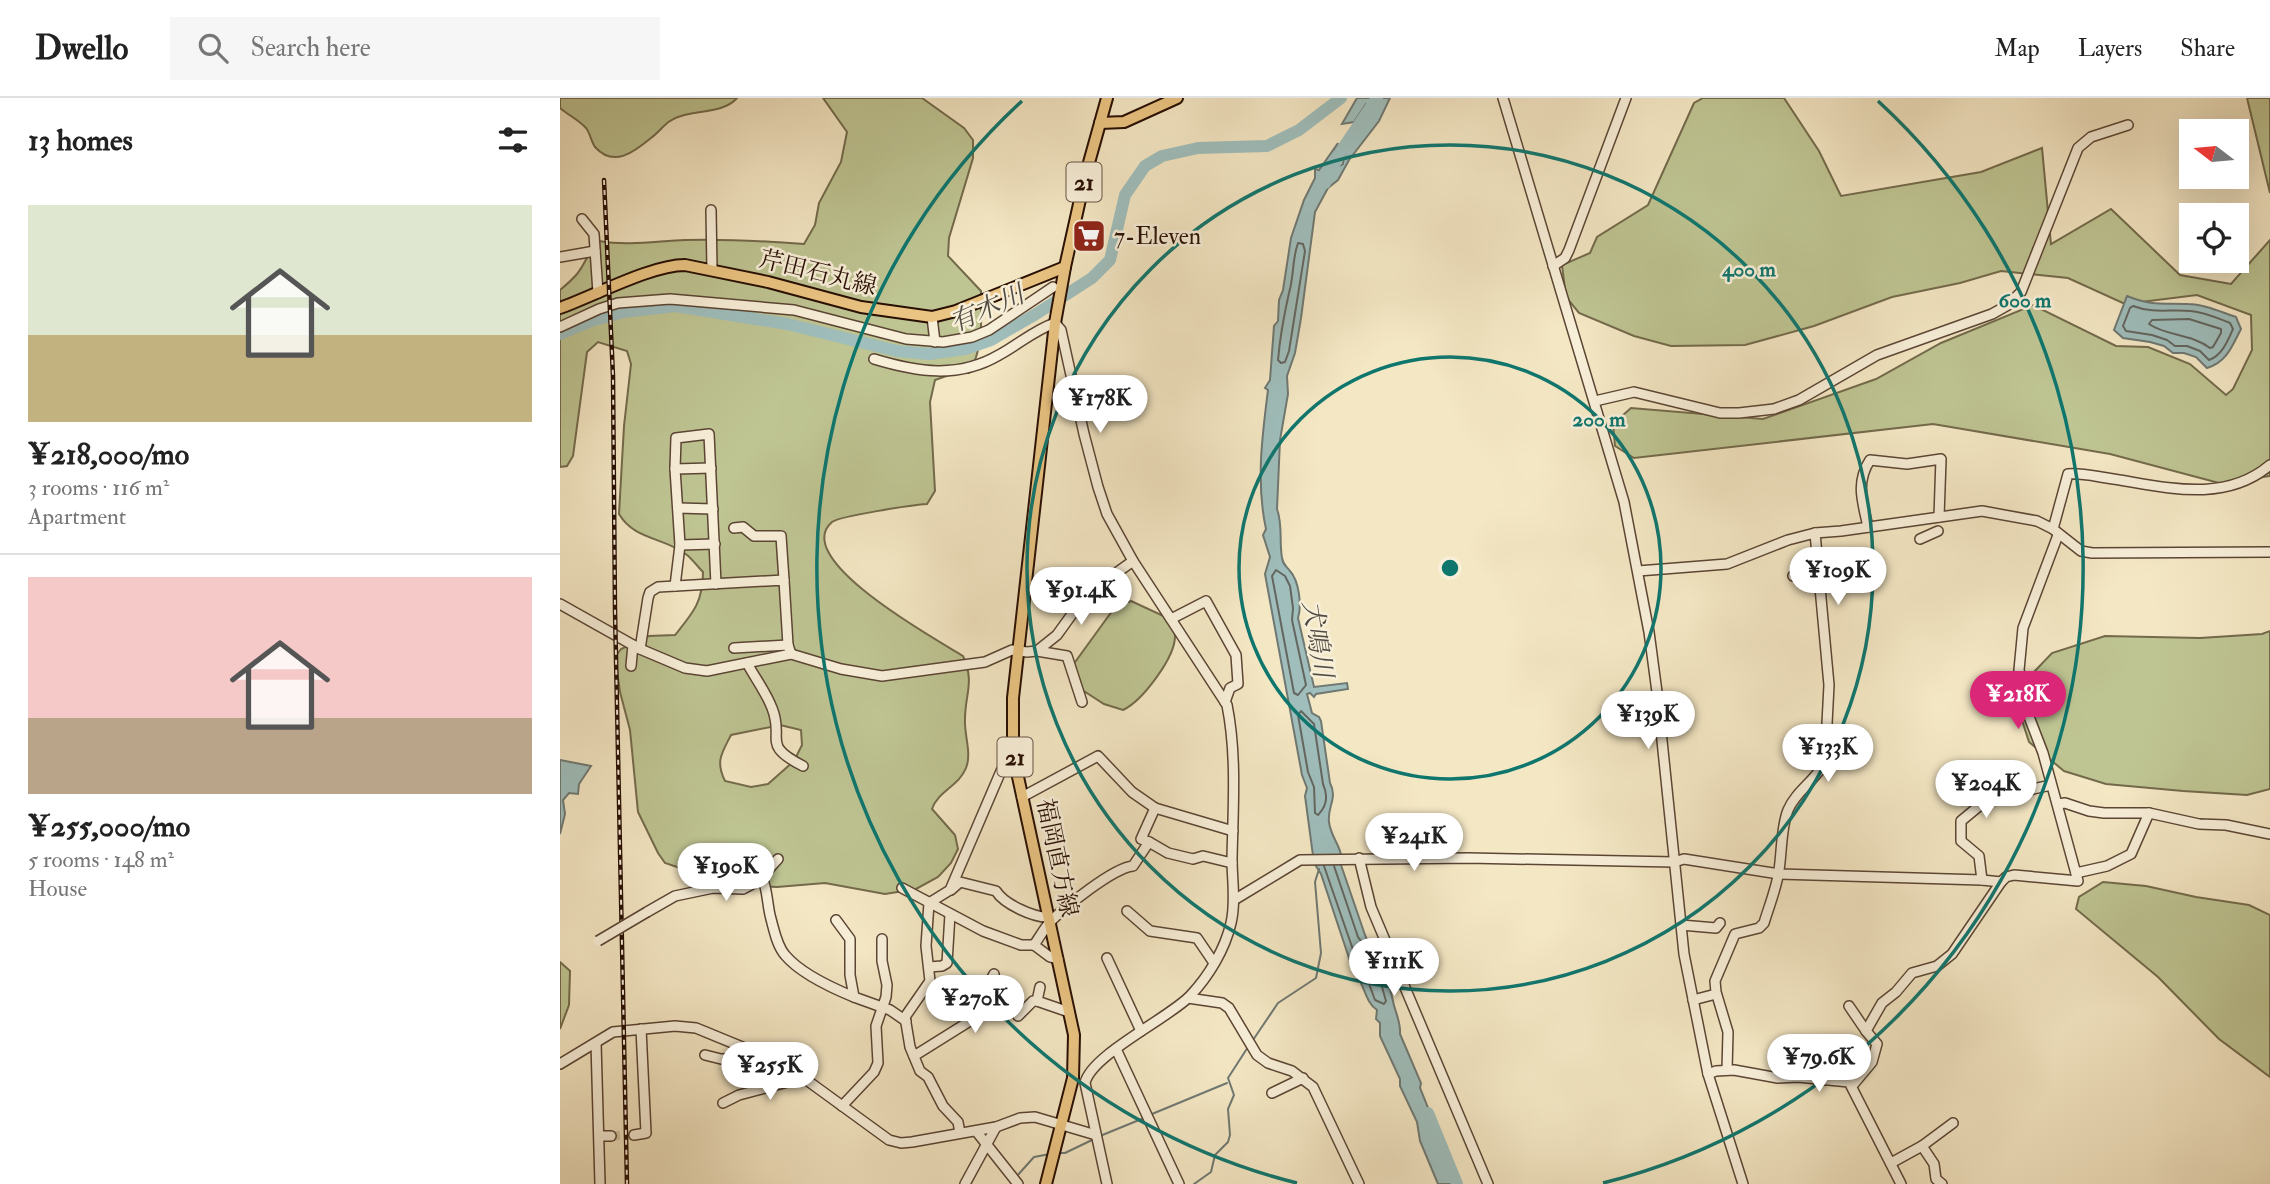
<!DOCTYPE html>
<meta charset="utf-8">
<style>
:root{--surface:#fff;--page:#f6f6f6;--text:#222;--muted:#767676;--line:#e0e0e0;--accent:#db2777}
body{margin:0;font-family:"IM FELL Double Pica","Noto Serif JP",serif;background:var(--page);color:var(--text);height:100vh;display:flex;flex-direction:column;font-size:26px;white-space:nowrap}
*{box-sizing:border-box;margin:0}
p{font-size:23px;color:var(--muted)}
.icon{flex:none;width:38px;height:38px;fill:none;stroke:currentColor;stroke-width:2;stroke-linecap:round;stroke-linejoin:round}
.map{position:relative;flex:1;overflow:hidden}
.sheet{display:flex;flex-direction:column;background:var(--surface);width:560px}
.sheet>*{flex:none}
.needle{width:46px;rotate:286deg}
.buttons{position:absolute;left:1619px;top:21px;display:grid;gap:14px}
.buttons a{display:grid;place-items:center;width:70px;height:70px;border-radius:0px;background:var(--surface);box-shadow:0 7px 28px #0002;font-size:35px}
.price{position:absolute;translate:-50% -60px;padding:0 16px;border-radius:24px;background:#fff;color:#222;font-size:23px;line-height:46px;filter:drop-shadow(0 2px 4px #0008)}
.price::after{content:'';position:absolute;left:50%;top:42px;width:21px;height:16px;margin-left:-10px;background:inherit;clip-path:polygon(0 0,100% 0,50% 100%)}
.price.current{background:var(--accent);color:#fff}
ul{padding:0;list-style:none}
li{display:grid;align-content:center;gap:14px;height:371px;padding:0 28px}
li+li{border-top:2px solid var(--line)}
li span{display:grid;place-items:center;height:217px;border-radius:0px;color:#555}
li>.icon{margin-inline-start:auto}
span .icon{width:126px;height:126px;fill:#fffc;stroke-width:1}
li b{font-size:30px}
h2{display:flex;justify-content:space-between;align-items:center;height:84px;padding:0 28px;font-size:30px}
header{display:flex;align-items:center;gap:42px;box-sizing:border-box;height:98px;padding:0 35px;background:var(--surface);border-bottom:2px solid var(--line)}
header strong{font-size:33px}
nav{display:flex;gap:38px;margin-inline-start:auto;font-size:24px}
.search{width:490px;height:63px;background:var(--page);display:flex;align-items:center;gap:18px;box-sizing:border-box;padding:0 24px;border-radius:0px;color:var(--muted);font-size:26px}
main{display:flex;flex:1;min-height:0}
.map>svg:first-child{display:block}
.green{fill:#bec492;stroke:#736a4b;stroke-width:2;fill-rule:evenodd}
.water{fill:#9fbebc;stroke:#6f7872;stroke-width:2}
.lines{fill:none;stroke-linecap:round;stroke-linejoin:round}
.shore{stroke:#646660;stroke-width:2}
.stream{stroke:#6f7872;stroke-width:2}
.river{stroke:#9fbebc;stroke-width:12}
.minor-tunnel{stroke:#d5c7a7;stroke-width:9;stroke-dasharray:9 4.5;stroke-linecap:butt}
.minor-casing{stroke:#5b4534;stroke-width:12}
.major-casing{stroke:#280f04;stroke-width:14}
.minor{stroke:#f8efd9;stroke-width:9}
.major{stroke:#eac482;stroke-width:10}
.rail-casing{stroke:#280f04;stroke-width:4.5}
.rail{stroke:#f8efd9;stroke-width:2;stroke-dasharray:5;stroke-linecap:butt}
.minor-bridge-casing{stroke:#5b4534;stroke-width:12;stroke-linecap:butt}
.minor-bridge{stroke:#f8efd9;stroke-width:9}
.ring{fill:none;stroke:#0f766e;stroke-width:3.5}
.labels{text-anchor:middle;dominant-baseline:central;stroke-width:5;stroke-linejoin:round;paint-order:stroke}
.shield{fill:#f8efd9;stroke:#665244;stroke-width:2}
.shield-label{font-size:23px;font-weight:bold;fill:#280f04}
.poi-label{font-size:24px;fill:#280f04;stroke:#f8efd9;text-anchor:start}
.street-label{font-size:24px;fill:#280f04;stroke:#f8efd9}
.water-label{font-size:26px;font-style:italic;fill:#524c44;stroke:#f8efd9}
.centre{fill:#0f766e;stroke:#f8efd9;stroke-width:3.5}
.ring-label{font-size:21px;text-anchor:middle;font-weight:bold;fill:#0f766e;stroke:#f8efd9;stroke-width:5;stroke-linejoin:round;paint-order:stroke}
</style>
<header>
<strong>Dwello</strong>
<div class="search"><svg class="icon" aria-label="search" viewBox="0 0 24 24"><circle cx="10" cy="10" r="6"/><path d="M15 15l6 6"/></svg>Search here</div>
<nav><a>Map</a><a>Layers</a><a>Share</a></nav>
</header>
<main>
<section class="sheet">
<h2>13 homes<svg class="icon" aria-label="filters" viewBox="0 0 24 24"><path d="M4 7h16M4 17h16"/><circle cx="9" cy="7" r="2"/><circle cx="15" cy="17" r="2"/></svg></h2>
<ul>
<li><span style="background:linear-gradient(#dfe7d0 60%,#c2b280 0)"><svg class="icon" aria-label="home" viewBox="0 0 24 24"><path d="M3 11l9-7 9 7M6 9v11h12V9"/></svg></span><div><b>¥218,000/mo</b><p>3 rooms · 116 m²</p><p>Apartment</p></div></li>
<li><span style="background:linear-gradient(#f6c9c9 65%,#b9a48a 0)"><svg class="icon" aria-label="home" viewBox="0 0 24 24"><path d="M3 11l9-7 9 7M6 9v11h12V9"/></svg></span><div><b>¥255,000/mo</b><p>5 rooms · 148 m²</p><p>House</p></div></li>
</ul>
</section>
<div class="map">
<svg width="1710" height="1086" viewBox="0 0 1710 1086">
<rect width="100%" height="100%" fill="#f4e7c4"/>
<filter id="stains"><feTurbulence type="fractalNoise" baseFrequency=".00286" numOctaves="4"/><feColorMatrix values="0 0 0 0 .2 0 0 0 0 .09 0 0 0 0 .02 0 0 0 .5 -.17"/></filter>
<radialGradient id="worn" r=".72"><stop offset=".6" stop-color="#630" stop-opacity="0"/><stop offset="1" stop-color="#630" stop-opacity=".3"/></radialGradient>
<!-- green -->
<g class="green">
<path d="M0 0H177C164 15 138 12 121 18 106 22 102 32 91 40 74 54 54 70 35 49 31 43 30 35 26 30 19 22 8 17 0 10Z"/>
<path d="M263 0H362L404 30 413 42V60L389 140 388 158 421 193C421 223 424 249 409 275H395L375 282 370 304 375 393 367 406C352 407 280 418 272 424 229 461 379 543 403 558 415 584 405 596 405 621 404 637 412 655 406 670 399 688 378 693 372 711L395 737 398 751 391 765 378 779 356 791 325 796 265 785 217 789 170 787 105 765 98 755 78 714 70 632 60 594 55 559 61 551 89 538 115 537C133 515 143 504 143 474 138 469 133 462 127 457 105 439 75 443 59 416L64 328 71 266 67 253 38 244 27 254 13 358 7 368 0 369V192C6 187 12 182 17 176 26 165 28 153 39 143 68 148 97 143 125 142 165 141 205 143 244 146L255 127 259 105 281 64 287 34ZM220 627 241 632 242 647 234 663 208 686 191 689 165 683C155 663 162 655 171 637Z"/>
<polygon points="1143,0 1224,0 1259,53 1281,98 1421,74 1482,50 1491,146 1551,111 1620,177 1671,186 1710,142 1710,378 1659,385 1550,356 1373,326 1074,360 1055,348 1053,326 1071,310 1203,321 1316,281 1381,245 1473,207 1556,248 1588,249 1630,266 1666,297 1673,291 1692,252 1691,217 1637,197 1565,206 1508,180 1441,173 1400,185 1332,199 1254,228 1185,247 1111,248 1074,238 1019,215 1006,199 1002,167 1030,155 1037,139 1088,107 1134,5"/>
<polygon points="1687,0 1710,0 1710,95"/>
<path d="M571 503 610 521C612 526 614 532 615 537 616 559 582 603 563 612L544 606 516 588 513 567 555 509Z"/>
<polygon points="1710,533 1710,691 1687,697 1623,693 1546,686 1504,673 1469,644 1459,613 1472,576 1492,555 1545,538 1640,540 1702,536"/>
<polygon points="1543,784 1586,788 1636,799 1689,807 1710,817 1710,979 1659,941 1598,879 1516,811 1519,799"/>
<polygon points="0,864 10,873 9,907 0,931"/>
</g>
<!-- water -->
<g class="water">
<path d="M797 0H830L819 23 789 62 778 82 768 90 755 114 741 220 735 255 727 278 728 296 720 342 717 411C723 427 719 444 722 460 723 467 726 468 730 473 739 483 742 507 738 520L754 589 787 585 788 591 756 596 754 599 750 595 747 596 752 615 759 619 761 623 770 685C778 700 767 709 769 724 771 741 784 750 781 767L805 837 808 844 812 845C820 864 829 883 833 903 835 914 841 924 840 936L861 985 860 990 873 1022 881 1054 895 1086H878L860 1043 857 1024 840 988V981L820 938V925L816 921 817 912C804 903 805 885 794 875L761 776 754 765 745 698 747 690 742 677 705 476 710 459 703 437 706 431C696 385 702 339 708 292L705 290 710 282 714 228 718 223 719 202 723 192 731 140 744 102 755 80V71L759 72 778 45 769 70H776L783 66C783 52 804 20 813 9L806 6 794 24 782 26Z"/>
<path d="M1567 198C1591 208 1603 205 1628 206 1644 206 1661 214 1676 219L1681 231C1672 248 1667 264 1647 270L1636 259 1624 255H1613L1604 248 1590 244 1563 240 1554 232Z"/>
<polygon points="0,662 31,668 19,686 18,696 9,695 3,702 5,716 0,736"/>
</g>
<g class="lines">
<!-- shore -->
<g class="shore">
<path d="M738 145 743 146 745 153 729 253 725 264 721 265 718 262C720 239 724 217 729 195 734 179 732 161 738 145Z"/>
<path d="M1573 208C1594 216 1610 211 1631 213 1644 214 1657 220 1670 225L1673 231C1668 242 1662 258 1649 262L1640 253 1627 248H1615L1607 242 1592 237 1566 233 1563 228 1570 210Z"/>
<path d="M1629 221 1661 231V235L1653 249 1650 250C1632 236 1606 238 1589 226L1592 222Z"/>
<polygon points="716,472 725,478 730,488 733,510 732,522 746,587 738,597 734,595 712,478"/>
<path d="M741 613 754 626 763 686C768 697 767 708 758 717L755 715 754 689 748 674 738 617Z"/>
<polyline points="764,768 799,869 805,875 815,902 824,906 826,903 820,882 807,851 798,839 774,768"/>
</g>
<!-- stream -->
<g class="stream">
<polyline points="693,942 718,905 756,880 761,855 755,784 759,771"/>
<polyline points="592,1016 667,985"/>
<polyline points="540,1038 584,1020"/>
<polyline points="499,1055 505,1055 532,1042"/>
<polyline points="456,1079 474,1059 490,1056"/>
<polyline points="634,1086 651,1074 655,1057 668,1044 670,1037 668,1011 674,997 668,980 688,949"/>
</g>
<!-- river -->
<g class="river">
<polyline points="765,85 781,53 817,0"/>
<polyline points="0,236 31,223 64,214 115,208 227,226 337,253 369,256 405,251 431,242 476,216 532,180 550,162 565,97 585,68 602,58 638,50 707,48 739,32 781,0"/>
<polyline points="868,1015 897,1086"/>
</g>
<!-- minor-tunnel -->
<polyline class="minor-tunnel" points="51,1038 74,1037"/>
<defs>
<g id="minor">
<polyline points="943,0 1064,404 1089,534 1097,594 1124,856 1148,976 1183,1086"/>
<polyline points="151,112 152,172"/>
<polyline points="22,121 34,136 38,195"/>
<polyline points="0,159 35,153"/>
<polyline points="993,168 1005,160 1009,152 1066,0"/>
<polyline points="372,219 375,244"/>
<polyline points="0,229 39,211 58,205 110,201 234,212 346,241 383,244 412,239 429,232 493,189"/>
<path d="M314 261C357 274 398 281 439 257 458 247 474 232 495 225L501 232 524 336 538 389 547 416 573 463 667 607C677 657 673 710 672 761 672 782 676 804 671 825 665 851 649 878 630 898 609 920 531 957 525 985L547 1086"/>
<polyline points="1035,303 1074,294 1160,315 1179,315 1214,311 1239,302 1317,257 1432,216 1448,207 1461,194 1518,50 1531,39 1568,27"/>
<polyline points="115,371 151,370"/>
<polyline points="118,410 153,411"/>
<path d="M1308 429C1303 405 1295 385 1310 362L1347 366 1381 361 1379 419"/>
<polyline points="174,430 183,429 194,438 221,438 224,482"/>
<path d="M1493 431 1508 376C1521 375 1534 378 1547 380 1602 388 1663 407 1710 367"/>
<polyline points="1360,441 1378,433"/>
<polyline points="120,447 155,446"/>
<polyline points="1078,473 1167,466 1228,442 1255,435 1281,433 1422,413 1477,423 1493,431 1521,453 1532,455 1710,454"/>
<polyline points="1233,478 1281,469 1284,470 1287,478"/>
<polyline points="115,488 120,447 115,371 116,340 149,336 156,486"/>
<polyline points="0,506 80,551 125,570 147,573 231,556 281,571 322,578 425,564 452,552 467,554 477,553 497,537 520,505 545,483 573,463"/>
<polyline points="611,521 646,503 676,557 678,586 670,590 665,604"/>
<polyline points="174,550 228,547"/>
<polyline points="80,551 88,500 90,494 98,489 224,482 228,547 231,556"/>
<polyline points="477,553 507,558 522,604"/>
<path d="M187 565C195 580 206 594 212 610 225 642 200 646 243 668"/>
<polyline points="71,568 73,547"/>
<polyline points="462,699 538,658 572,694 595,710"/>
<polyline points="1498,706 1505,705 1529,713 1544,715 1589,715 1639,726 1666,727 1710,736"/>
<polyline points="589,744 581,741 595,710 673,733"/>
<polyline points="799,760 811,809 928,1086"/>
<polyline points="1516,775 1547,768 1571,756 1589,715"/>
<path d="M202 779C208 793 207 807 211 821 214 832 217 848 225 857 240 875 272 890 294 899"/>
<polyline points="1422,782 1419,758 1401,743 1401,723 1424,704 1458,698 1473,691 1491,687"/>
<polyline points="342,790 423,833 461,847 474,847 490,859 498,861"/>
<path d="M391 792 400 784 436 793C444 806 474 820 489 819"/>
<polyline points="674,802 740,762 908,760 1114,764 1124,761 1219,776 1422,782 1441,784"/>
<polyline points="567,813 590,833 637,840 654,865"/>
<polyline points="87,814 115,798 153,790 183,791 198,783 218,761"/>
<polyline points="276,822 290,841 290,877 294,899 330,912 346,923"/>
<polyline points="1121,827 1156,830 1160,825"/>
<path d="M474 847C479 840 484 831 490 824 505 809 553 770 573 768L589 744 608 755 633 761 643 758 672 765"/>
<polyline points="547,860 581,933"/>
<polyline points="369,869 382,868 387,865 390,816"/>
<polyline points="628,900 662,905 669,910 697,957 708,965 732,973 753,989 799,1086"/>
<polyline points="1133,902 1156,896"/>
<polyline points="477,903 480,889"/>
<polyline points="1289,908 1306,933"/>
<polyline points="458,918 473,903 477,903 509,914"/>
<polyline points="36,945 40,1086"/>
<polyline points="1259,948 1265,976 1264,982"/>
<polyline points="556,951 619,1086"/>
<polyline points="145,957 161,961 204,960 207,957"/>
<polyline points="354,958 410,923 434,876"/>
<polyline points="0,966 53,934 115,928 136,930 226,967 329,1042 341,1045 352,1044 436,1029 460,1020 475,1019 536,1037"/>
<path d="M1167 972 1168 934 1156 894 1155 883 1175 836 1199 830 1204 825C1209 808 1217 789 1219 772 1222 753 1221 729 1228 712 1236 693 1256 682 1265 664L1269 587 1255 435"/>
<polyline points="1148,976 1156,973 1174,972 1218,980 1238,979 1289,984 1341,1086"/>
<polyline points="1292,988 1312,964 1317,946 1306,933 1322,905 1336,894 1352,875 1377,868 1392,856 1441,784 1446,779 1454,777 1518,783 1483,655 1468,616 1459,572 1463,530 1498,437"/>
<polyline points="712,995 743,980"/>
<polyline points="163,1005 179,997 235,982 242,978"/>
<polyline points="282,1008 314,974 318,965 316,928 326,899 327,887 322,863 322,841"/>
<polyline points="416,1033 458,1086"/>
<polyline points="400,1035 398,1024 383,1008 368,979 360,973 350,949 345,919 370,883 366,848 369,805 390,792 441,673 455,665"/>
<polyline points="74,1037 86,1035 81,931"/>
<polyline points="40,1038 51,1038"/>
<polyline points="1362,1048 1393,1025"/>
<polyline points="1331,1065 1362,1048 1374,1066 1376,1081 1382,1086"/>
<polyline points="405,1086 436,1029"/>
</g>
<g id="major">
<polyline points="540,25 564,24 617,0"/>
<path d="M0 210C34 198 91 167 125 167L208 184 301 209 372 219 396 213 505 169"/>
<polyline points="486,1086 513,980 514,937 455,665 453,640 453,600 495,225 505,169 525,79 547,0"/>
</g>
</defs>
<!-- minor casing -->
<use href="#minor" class="minor-casing"/>
<!-- major casing -->
<use href="#major" class="major-casing"/>
<!-- minor -->
<use href="#minor" class="minor"/>
<!-- major -->
<use href="#major" class="major"/>
<defs>
<polyline id="rail" points="44,82 53,278 55,512 67,1086"/>
</defs>
<!-- rail casing -->
<use href="#rail" class="rail-casing"/>
<!-- rail -->
<use href="#rail" class="rail"/>
<defs>
<polyline id="minor-bridge" points="38,843 87,814"/>
</defs>
<!-- minor-bridge casing -->
<use href="#minor-bridge" class="minor-bridge-casing"/>
<!-- minor-bridge -->
<use href="#minor-bridge" class="minor-bridge"/>
</g>
<!-- distance rings -->
<g class="ring">
<circle cx="890" cy="470" r="211"/>
<circle cx="890" cy="470" r="423"/>
<path d="M737 1085A634 634 0 0 1 462 3M1318 3A634 634 0 0 1 1043 1085"/>
</g>
<!-- icons -->
<defs>
<symbol id="supermarket-square" viewBox="-11 -11 22 22"><rect x="-9" y="-9" width="18" height="18" rx="4" fill="#8f2418" stroke="#f8efd9"/><path d="M-6-5.5h2.5l.6 2H6L4.5 2H-2.5L-4.4-4H-6ZM-1.5 3.2a1.3 1.3 0 1 0 .1 0ZM3 3.2a1.3 1.3 0 1 0 .1 0Z" fill="#fff"/></symbol>
</defs>
<g fill-rule="evenodd">
<use href="#supermarket-square" x="510" y="119" width="38" height="38"/>
</g>
<g class="labels">
<!-- shield labels -->
<g class="shield">
<rect x="506.5" y="64.5" width="35" height="39" rx="5"/>
<rect x="437.5" y="639.5" width="35" height="39" rx="5"/>
</g>
<g class="shield-label">
<text x="524" y="84">21</text>
<text x="455" y="659">21</text>
</g>
<!-- poi labels -->
<g class="poi-label">
<text x="554" y="138">7-Eleven</text>
</g>
<!-- street labels -->
<g class="street-label">
<text transform="translate(258 175) rotate(14)">芹田石丸線</text>
<text transform="translate(497 760) rotate(78)">福岡直方線</text>
</g>
<!-- water labels -->
<g class="water-label">
<text transform="translate(427 211) rotate(-24)">有木川</text>
<text transform="translate(757 541) rotate(81)">犬鳴川</text>
</g>
</g>
<circle cx="890" cy="470" r="10" class="centre"/>
<g class="ring-label">
<text x="1189" y="178">400 m</text>
<text x="1465" y="209">600 m</text>
<text x="1039" y="328">200 m</text>
</g>
<rect width="100%" height="100%" filter="url(#stains)"/>
<rect width="100%" height="100%" fill="url(#worn)"/>
</svg>
<div class="buttons">
<a><svg class="needle" viewBox="-14 -14 28 28"><path d="M0-13l5 13h-10z" fill="#e53935"/><path d="M0 13l5-13h-10z" fill="#767676"/></svg></a>
<a><svg class="icon" aria-label="locate" viewBox="0 0 24 24"><circle cx="12" cy="12" r="6"/><path d="M12 2v4M12 18v4M2 12h4M18 12h4"/></svg></a>
</div>
<b class="price" style="left:540px;top:337px">¥178K</b>
<b class="price" style="left:1278px;top:509px">¥109K</b>
<b class="price" style="left:521px;top:529px">¥91.4K</b>
<b class="price current" style="left:1458px;top:633px">¥218K</b>
<b class="price" style="left:1088px;top:653px">¥139K</b>
<b class="price" style="left:1268px;top:686px">¥133K</b>
<b class="price" style="left:1426px;top:722px">¥204K</b>
<b class="price" style="left:854px;top:775px">¥241K</b>
<b class="price" style="left:166px;top:805px">¥190K</b>
<b class="price" style="left:834px;top:900px">¥111K</b>
<b class="price" style="left:415px;top:937px">¥270K</b>
<b class="price" style="left:1259px;top:996px">¥79.6K</b>
<b class="price" style="left:210px;top:1004px">¥255K</b>
</div>
</main>
